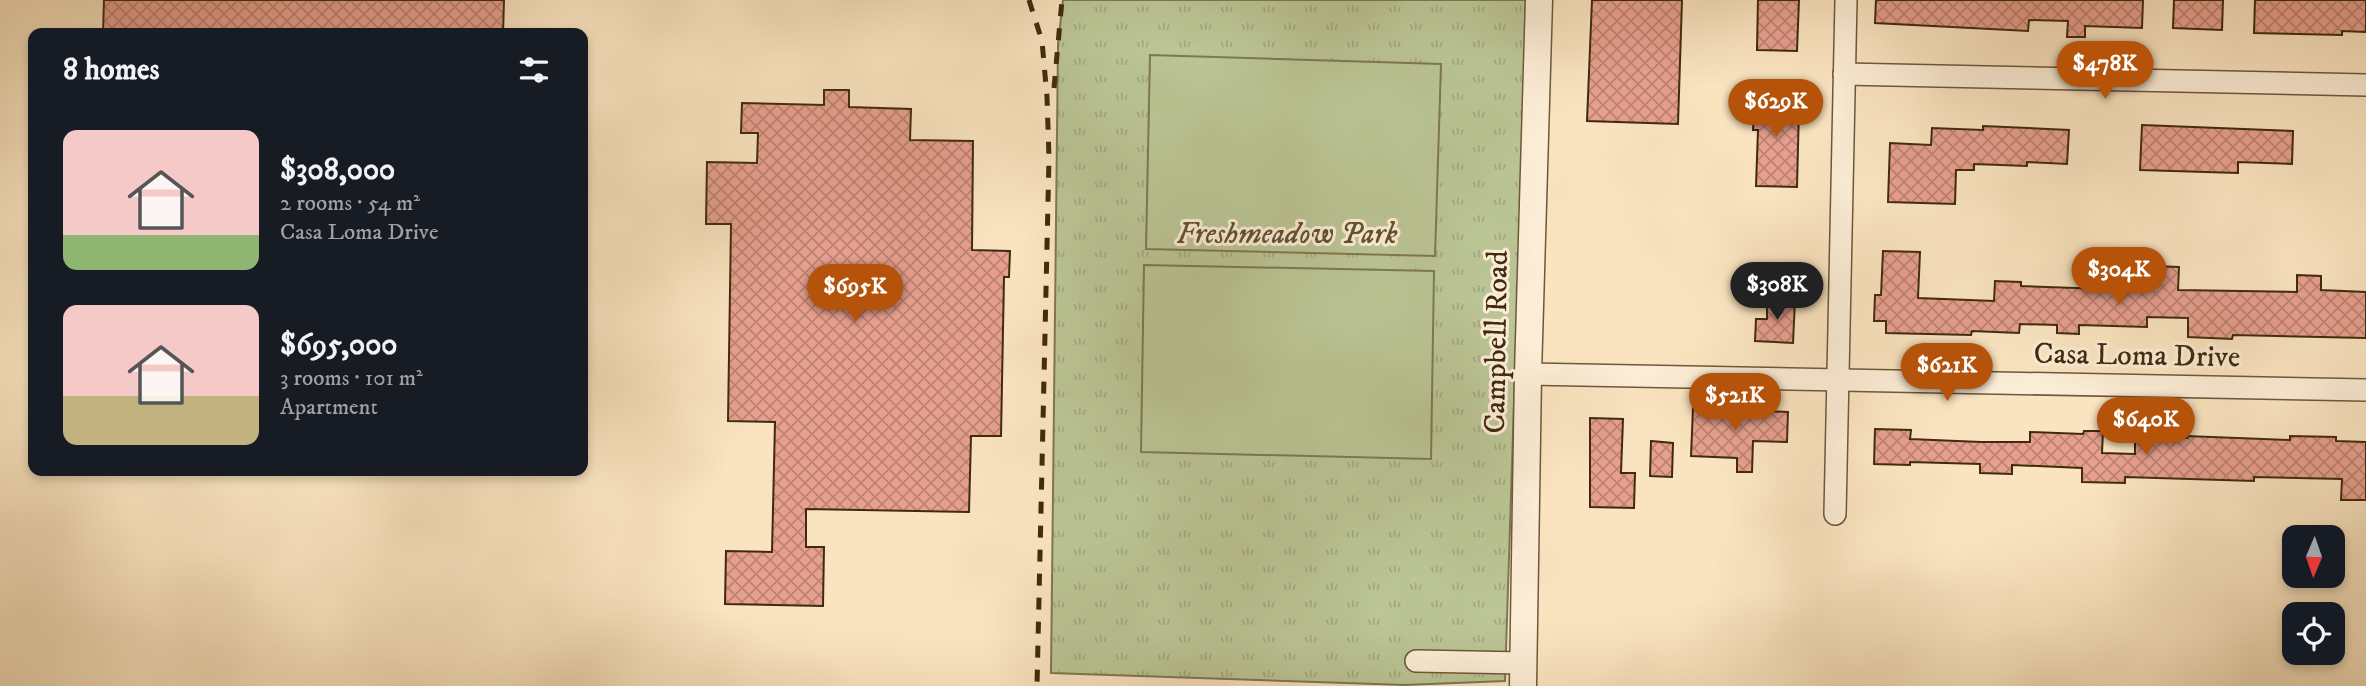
<!DOCTYPE html>
<meta charset="utf-8">
<style>
:root{--surface:#171b24;--page:#242831;--text:#f1f3f6;--muted:#9ea1a6;--accent:#b45309}
body{margin:0;font-family:"IM FELL DW Pica",serif;background:var(--page);color:var(--text);height:100vh;display:flex;flex-direction:column;font-size:26px;white-space:nowrap}
*{box-sizing:border-box;margin:0}
p{font-size:23px;color:var(--muted)}
.icon{flex:none;width:38px;height:38px;fill:none;stroke:currentColor;stroke-width:2;stroke-linecap:round;stroke-linejoin:round}
.map{position:relative;flex:1;overflow:hidden}
.side{position:absolute;left:28px;top:28px;width:560px;height:448px;display:flex;flex-direction:column;background:var(--surface);border-radius:14px;box-shadow:0 4px 10px #0003}
.side>*{flex:none}
.needle{width:46px;rotate:182deg}
.controls{position:absolute;left:2282px;top:525px;display:grid;gap:14px}
.controls a{display:grid;place-items:center;width:63px;height:63px;border-radius:14px;background:var(--surface);box-shadow:0 4px 10px #0003;font-size:35px}
.price{position:absolute;translate:-50% -60px;padding:0 16px;border-radius:24px;background:var(--accent);color:#fff;font-size:23px;line-height:46px;filter:drop-shadow(0 2px 4px #0008)}
.price::after{content:'';position:absolute;left:50%;top:42px;width:21px;height:16px;margin-left:-10px;background:inherit;clip-path:polygon(0 0,100% 0,50% 100%)}
.price.selected{background:#222;color:#fff}
ul{padding:0;list-style:none}
li{display:flex;align-items:center;gap:21px;height:175px;padding:0 35px}
li span{display:grid;place-items:center;flex:none;width:196px;height:140px;border-radius:14px;color:#555}
li>.icon{margin-inline-start:auto}
span .icon{width:84px;height:84px;fill:#fffc;stroke-width:1}
li b{font-size:30px}
h2{display:flex;justify-content:space-between;align-items:center;height:84px;padding:0 35px;font-size:30px}
.map>svg:first-child{display:block}
.park{fill:url(#park-tufts);stroke:#7e7852;stroke-width:2}
.garden{fill:#bbc595;stroke:#7e7852;stroke-width:2}
.building{fill:url(#building-cross-hatch);stroke:#402a0e;stroke-width:2}
.lines{fill:none;stroke-linecap:round;stroke-linejoin:round}
.minor-casing{stroke:#6e583a;stroke-width:24}
.tertiary-casing{stroke:#6e583a;stroke-width:29}
.minor{stroke:#fcedd6;stroke-width:21}
.tertiary{stroke:#fcedd6;stroke-width:26}
.rail{stroke:#402a0e;stroke-width:5;stroke-dasharray:12 12;stroke-linecap:butt}
.labels{text-anchor:middle;dominant-baseline:central;stroke-width:6;stroke-linejoin:round;paint-order:stroke}
.park-label{font-size:30px;font-style:italic;fill:#5f5130;stroke:#fcedd6}
.street-label{font-size:30px;fill:#402a0e;stroke:#fcedd6}
</style>
<div class="map">
<svg width="2366" height="686" viewBox="0 0 2366 686">
<defs>
<pattern id="park-tufts" width="24" height="20" patternUnits="userSpaceOnUse" patternTransform="scale(1.75)"><rect width="24" height="20" fill="#bbc595"/><path d="M3 7l-1-3M5 7V3M7 7l1-3M15 17l-1-3M17 17v-4M19 17l1-3" fill="none" stroke="#a2a97f"/></pattern>
<pattern id="building-cross-hatch" width="8" height="8" patternUnits="userSpaceOnUse" patternTransform="scale(1.75)"><rect width="8" height="8" fill="#e79f8e"/><path d="M0 0l8 8M0 8l8-8" fill="none" stroke="#bd8272"/></pattern>
</defs>
<rect width="100%" height="100%" fill="#fae4c0"/>
<filter id="stains"><feTurbulence type="fractalNoise" baseFrequency=".00286" numOctaves="4"/><feColorMatrix values="0 0 0 0 .2 0 0 0 0 .09 0 0 0 0 .02 0 0 0 .5 -.17"/></filter>
<radialGradient id="worn" r=".72"><stop offset=".6" stop-color="#630" stop-opacity="0"/><stop offset="1" stop-color="#630" stop-opacity=".3"/></radialGradient>
<!-- park -->
<polygon class="park" points="1063,0 1527,0 1505,681 1405,685 1051,673 1058,44"/>
<!-- garden -->
<g class="garden">
<polygon points="1150,55 1441,64 1435,256 1146,249"/>
<polygon points="1144,265 1434,271 1431,459 1141,452"/>
</g>
<!-- building -->
<g class="building">
<polygon points="104,0 504,0 503,33 103,33"/>
<polygon points="1592,0 1682,0 1678,124 1587,121"/>
<polygon points="1758,0 1799,0 1797,51 1757,50"/>
<polygon points="1876,0 2143,0 2142,28 2085,26 2085,37 2067,37 2068,21 2029,20 2028,31 1875,23"/>
<polygon points="2174,0 2223,0 2222,30 2173,28"/>
<polygon points="2255,0 2366,0 2366,32 2342,31 2342,35 2254,33"/>
<polygon points="1755,89 1788,90 1787,108 1799,108 1797,187 1756,186 1758,130 1753,130"/>
<polygon points="824,90 849,90 849,107 911,109 910,140 973,141 972,250 1010,251 1009,277 1004,277 1001,436 971,436 969,512 806,509 806,547 824,547 823,606 725,604 726,551 772,552 775,422 728,421 731,224 706,224 707,162 757,163 758,133 741,133 742,103 824,105"/>
<polygon points="2142,125 2293,131 2292,164 2238,162 2238,173 2140,170"/>
<polygon points="1983,126 2069,130 2067,164 2027,162 2027,166 1974,164 1974,170 1956,170 1955,204 1888,202 1890,143 1931,145 1932,128 1983,130"/>
<polygon points="1883,251 1920,252 1918,298 1994,301 1995,281 2021,282 2021,286 2105,289 2106,285 2153,287 2154,266 2179,267 2178,290 2297,292 2297,275 2321,276 2321,290 2366,292 2366,338 2233,335 2232,339 2188,337 2188,318 2147,317 2147,327 2079,325 2079,334 2057,333 2057,325 2020,324 2019,333 1972,331 1971,335 1886,333 1886,321 1874,321 1875,295 1881,295"/>
<polygon points="1767,299 1795,300 1793,343 1755,341 1756,319 1767,319"/>
<polygon points="1693,408 1788,412 1787,442 1753,441 1752,472 1737,472 1737,458 1691,456"/>
<polygon points="1590,418 1623,419 1621,473 1635,473 1634,508 1590,507"/>
<polygon points="1875,429 1911,430 1910,439 1981,442 2030,442 2030,432 2083,434 2084,431 2103,431 2102,453 2135,454 2135,436 2187,438 2187,436 2290,440 2290,436 2336,437 2336,441 2366,442 2366,500 2341,500 2342,479 2254,477 2254,481 2125,477 2125,483 2082,482 2082,468 2012,465 2012,474 1980,473 1980,464 1910,462 1910,465 1874,464"/>
<polygon points="1651,441 1673,443 1672,477 1650,476"/>
</g>
<g class="lines">
<defs>
<g id="minor">
<polyline points="1844,74 2366,85"/>
<polyline points="1528,374 2366,390"/>
<polyline points="1835,514 1846,0"/>
<polyline points="1416,661 1523,663"/>
</g>
<polyline id="tertiary" points="1523,686 1528,374 1539,0"/>
</defs>
<!-- minor casing -->
<use href="#minor" class="minor-casing"/>
<!-- tertiary casing -->
<use href="#tertiary" class="tertiary-casing"/>
<!-- minor -->
<use href="#minor" class="minor"/>
<!-- tertiary -->
<use href="#tertiary" class="tertiary"/>
<!-- rail -->
<g class="rail">
<polyline points="1029,0 1042,41 1047,97 1049,158 1037,686"/>
<polyline points="1054,88 1062,0"/>
</g>
</g>
<g class="labels">
<!-- park labels -->
<g class="park-label">
<text x="1287" y="234">Freshmeadow Park</text>
</g>
<!-- street labels -->
<g class="street-label">
<text transform="translate(1497 342) rotate(-89)">Campbell Road</text>
<text transform="translate(2137 356) rotate(1)">Casa Loma Drive</text>
</g>
</g>
<rect width="100%" height="100%" filter="url(#stains)"/>
<rect width="100%" height="100%" fill="url(#worn)"/>
</svg>
<div class="controls">
<a><svg class="needle" viewBox="-14 -14 28 28"><path d="M0-13l5 13h-10z" fill="#e53935"/><path d="M0 13l5-13h-10z" fill="#9ea1a6"/></svg></a>
<a><svg class="icon" aria-label="locate" viewBox="0 0 24 24"><circle cx="12" cy="12" r="6"/><path d="M12 2v4M12 18v4M2 12h4M18 12h4"/></svg></a>
</div>
<b class="price" style="left:2105px;top:101px">$478K</b>
<b class="price" style="left:1776px;top:139px">$629K</b>
<b class="price" style="left:2119px;top:307px">$304K</b>
<b class="price selected" style="left:1777px;top:322px">$308K</b>
<b class="price" style="left:855px;top:324px">$695K</b>
<b class="price" style="left:1947px;top:403px">$621K</b>
<b class="price" style="left:1735px;top:433px">$521K</b>
<b class="price" style="left:2146px;top:457px">$640K</b>
<section class="side">
<h2>8 homes<svg class="icon" aria-label="filters" viewBox="0 0 24 24"><path d="M4 7h16M4 17h16"/><circle cx="9" cy="7" r="2"/><circle cx="15" cy="17" r="2"/></svg></h2>
<ul>
<li><span style="background:linear-gradient(#f6c9c9 75%,#8fb573 0)"><svg class="icon" aria-label="home" viewBox="0 0 24 24"><path d="M3 11l9-7 9 7M6 9v11h12V9"/></svg></span><div><b>$308,000</b><p>2 rooms · 54 m²</p><p>Casa Loma Drive</p></div></li>
<li><span style="background:linear-gradient(#f6c9c9 65%,#c2b280 0)"><svg class="icon" aria-label="home" viewBox="0 0 24 24"><path d="M3 11l9-7 9 7M6 9v11h12V9"/></svg></span><div><b>$695,000</b><p>3 rooms · 101 m²</p><p>Apartment</p></div></li>
</ul>
</section>
</div>
